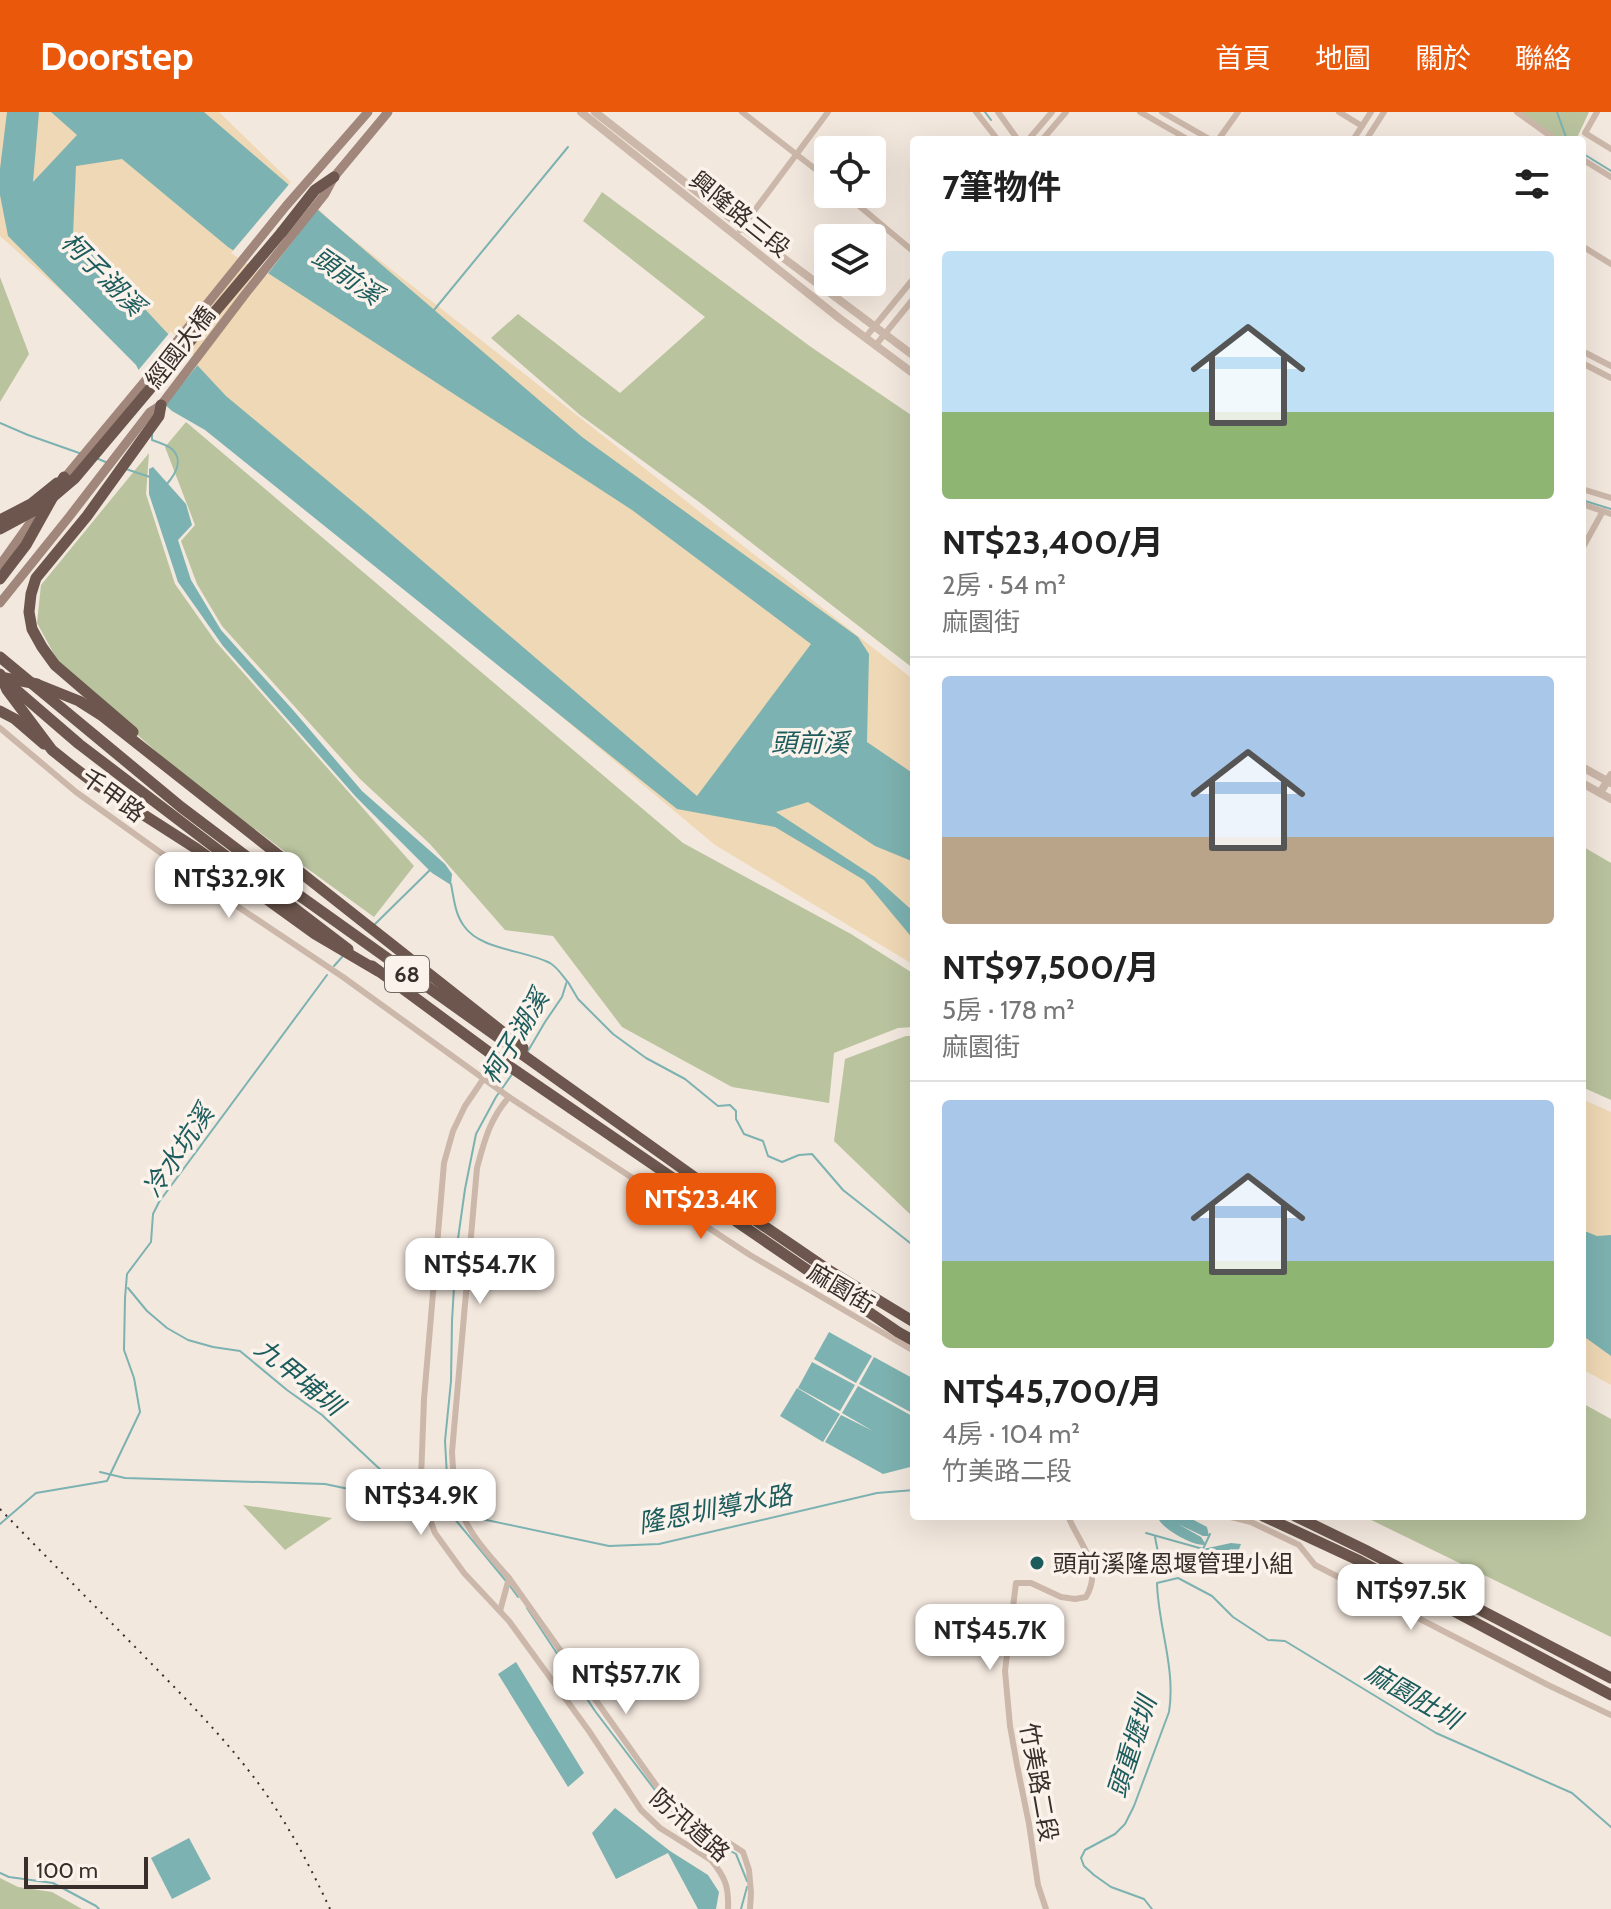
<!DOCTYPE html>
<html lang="zh-TW">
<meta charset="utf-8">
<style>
:root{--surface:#fff;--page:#f2f2f2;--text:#222;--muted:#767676;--line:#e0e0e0;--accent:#ea580c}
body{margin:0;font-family:Cabin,"Noto Sans TC",sans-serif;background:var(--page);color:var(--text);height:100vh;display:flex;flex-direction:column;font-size:30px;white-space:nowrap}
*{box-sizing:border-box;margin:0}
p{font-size:26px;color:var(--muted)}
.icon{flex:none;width:44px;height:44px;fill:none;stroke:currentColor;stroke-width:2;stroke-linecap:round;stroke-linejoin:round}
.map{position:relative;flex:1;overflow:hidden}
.drawer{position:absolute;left:910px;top:24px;width:676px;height:1384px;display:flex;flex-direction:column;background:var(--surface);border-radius:8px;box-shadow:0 8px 32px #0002}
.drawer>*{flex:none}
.buttons{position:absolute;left:814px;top:24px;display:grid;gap:16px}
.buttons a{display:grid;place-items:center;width:72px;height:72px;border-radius:8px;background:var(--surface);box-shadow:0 8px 32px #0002;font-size:40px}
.scale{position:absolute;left:24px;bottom:20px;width:124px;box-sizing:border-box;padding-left:8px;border:4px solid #392e29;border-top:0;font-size:22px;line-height:28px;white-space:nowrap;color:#392e29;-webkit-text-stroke:6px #fbf3eb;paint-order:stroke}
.price{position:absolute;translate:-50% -68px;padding:0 18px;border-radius:16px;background:#fff;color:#222;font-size:26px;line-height:52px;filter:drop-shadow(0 2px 4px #0008)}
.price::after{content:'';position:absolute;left:50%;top:48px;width:24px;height:18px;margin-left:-12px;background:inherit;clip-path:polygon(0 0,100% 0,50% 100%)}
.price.selected{background:var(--accent);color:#fff}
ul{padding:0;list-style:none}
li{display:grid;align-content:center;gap:16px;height:424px;padding:0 32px}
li+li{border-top:2px solid var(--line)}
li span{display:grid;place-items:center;height:248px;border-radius:8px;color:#555}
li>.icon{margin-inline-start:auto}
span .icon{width:144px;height:144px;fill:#fffc;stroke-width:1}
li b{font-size:34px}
h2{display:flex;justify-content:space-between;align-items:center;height:96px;padding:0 32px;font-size:34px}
header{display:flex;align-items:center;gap:48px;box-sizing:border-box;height:112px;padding:0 40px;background:var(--accent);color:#fff}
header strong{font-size:38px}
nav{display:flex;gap:44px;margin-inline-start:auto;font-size:28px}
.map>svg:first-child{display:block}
.green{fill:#b9c39e}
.sand{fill:#efd8b5}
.water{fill:#7cb2b1;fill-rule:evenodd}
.pier{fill:#f3e8de}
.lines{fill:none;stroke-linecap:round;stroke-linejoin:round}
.stream{stroke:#7cb2b1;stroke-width:2}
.minor{stroke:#ccb8aa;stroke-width:6}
.tertiary{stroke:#ccb8aa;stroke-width:8}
.secondary{stroke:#a0867b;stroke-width:9}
.trunk{stroke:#6c564d;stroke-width:11}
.rail{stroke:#392e29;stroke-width:2;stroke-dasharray:2 6;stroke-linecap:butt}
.trunk-bridge{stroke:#6c564d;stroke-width:11}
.poi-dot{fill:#1d5c5d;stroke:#fbf3eb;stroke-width:3}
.labels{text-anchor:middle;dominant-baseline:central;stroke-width:7;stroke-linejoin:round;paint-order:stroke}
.shield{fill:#fbf3eb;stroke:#736963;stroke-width:2}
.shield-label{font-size:22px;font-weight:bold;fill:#392e29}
.street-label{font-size:24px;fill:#392e29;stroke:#fbf3eb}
.poi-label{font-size:24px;fill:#392e29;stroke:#fbf3eb;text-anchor:start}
.water-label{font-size:26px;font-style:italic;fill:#1d5c5d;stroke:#fbf3eb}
</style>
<header>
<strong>Doorstep</strong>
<nav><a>首頁</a><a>地圖</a><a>關於</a><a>聯絡</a></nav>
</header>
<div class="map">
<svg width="1611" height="1797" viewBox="0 0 1611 1797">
<rect width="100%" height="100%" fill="#f3e8de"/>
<!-- green -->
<g class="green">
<polygon points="1517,0 1589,0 1576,28 1556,28"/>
<polygon points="602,80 811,235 914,305 914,557 699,390 580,303 491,226 518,202 620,281 705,205 583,109"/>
<polygon points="0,165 29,242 0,290"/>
<polygon points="186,310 683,731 851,822 914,862 914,915 898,916 834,941 829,991 732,975 622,915 553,824 505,818 430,732 360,667 222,514 197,472 181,429 195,413 165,335"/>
<polygon points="149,341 146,382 175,472 216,530 414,754 374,805 301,752 177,658 61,555 37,511 41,473"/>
<polygon points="1582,734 1611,751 1611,988 1582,975"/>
<polygon points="906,924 914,924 914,1106 834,1029 845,947"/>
<polygon points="1582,1291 1611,1307 1611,1525 1363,1404 1582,1404"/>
<polygon points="243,1393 332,1406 285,1438"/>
<polygon points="0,1766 18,1775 52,1780 82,1797 0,1797"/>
</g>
<!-- sand -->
<g class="sand">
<polygon points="0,0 219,0 336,114 914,568 914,853 715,733 185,290 0,124"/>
<polygon points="1582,987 1611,1000 1611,1273 1582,1257"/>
</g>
<!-- water -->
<g class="water">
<path d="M7 0H39L33 70 77 23 51 0H204L582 325 858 525 869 542 867 630 914 662V750L875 734 808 690 776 700 875 765 914 800V828L864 768 775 715 677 697 205 318 172 299 149 278 136 253 8 124 0 83V57ZM122 47 228 135 632 398 811 532 697 684 370 404 226 284 129 180 73 123 76 54Z"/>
<polygon points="153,355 186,392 192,413 178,428 191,468 221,518 293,598 362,679 445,752 452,762 451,773 432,761 356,685 223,534 178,470 149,382 149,357"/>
<polygon points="1582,1118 1597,1124 1611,1123 1611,1244 1582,1223"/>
<polygon points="829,1220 872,1244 856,1271 814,1247"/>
<polygon points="874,1245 914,1267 914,1302 859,1272"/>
<polygon points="812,1250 855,1273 840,1299 798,1276"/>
<polygon points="858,1274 914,1305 914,1354 883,1362 825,1330 841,1303 873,1319 842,1301"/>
<polygon points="797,1276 840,1302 823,1330 780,1304"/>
<path d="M1167 1404H1186L1207 1415 1209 1424H1203L1178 1412 1201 1425 1205 1431 1204 1433C1192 1433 1166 1419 1159 1408L1160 1406H1168Z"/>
<path d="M1231 1431 1241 1432 1238 1440 1199 1450C1188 1449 1167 1459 1154 1461L1152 1458 1168 1452 1198 1444 1203 1437Z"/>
<polygon points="516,1550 584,1661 568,1675 498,1562"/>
<polygon points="615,1696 670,1739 708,1763 719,1780 716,1797 698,1797 668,1741 616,1767 592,1721"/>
<polygon points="189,1726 211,1767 172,1787 151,1746"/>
</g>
<!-- pier -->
<g class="pier">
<polygon points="291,70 320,94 266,164 231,141"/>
<polygon points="171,219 200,250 163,296 146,280 136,261"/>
</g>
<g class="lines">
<!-- stream -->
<g class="stream">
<polyline points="985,0 991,8"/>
<polyline points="1557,0 1567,28"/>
<polyline points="1582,41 1611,59"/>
<polyline points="434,198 568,35"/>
<polyline points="0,311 28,323 82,342"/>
<path d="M152 321V328C158 330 167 333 172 337 184 348 175 363 166 373"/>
<polyline points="96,346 108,351"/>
<polyline points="126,357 150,365"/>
<polyline points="1582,388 1611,397"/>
<path d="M451 772C454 787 455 802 464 814 480 838 525 838 550 851 557 855 562 863 567 869L562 885 545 910 528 939"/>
<polyline points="373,814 431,757"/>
<polyline points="334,854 343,844"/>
<polyline points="568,870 578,887 613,922 646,946 685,967 718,994 730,993 736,999 736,1007 744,1022 763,1029 768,1044 782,1050 799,1043 812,1042 843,1078 914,1134"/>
<polyline points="128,1176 147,1199 167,1216 188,1228 213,1235 240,1239 287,1278 322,1303 384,1361 384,1385"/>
<polyline points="100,1360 125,1366 325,1372 387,1385 416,1387"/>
<polyline points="477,1406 609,1434 659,1432 877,1381 914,1378"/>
<polyline points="0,1412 36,1381 107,1369 140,1300 134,1266 124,1238 125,1186 127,1162 151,1130 153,1102 159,1090 327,863"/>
<polyline points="1146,1421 1203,1437 1210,1422"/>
<polyline points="1155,1425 1161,1456"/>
<polyline points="506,1469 449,1400 445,1329 451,1269 452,1209 456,1141 465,1077 476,1022 496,985 513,961"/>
<polyline points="510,1474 518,1485"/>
<polyline points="527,1496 595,1599 680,1711 736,1742 747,1769"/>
<polyline points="0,1761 9,1765 53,1771 96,1794 99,1797"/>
<polyline points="741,1797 747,1775"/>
<path d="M1152 1797 1144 1787 1111 1775 1094 1763 1084 1754 1081 1746 1085 1738 1115 1722 1125 1712 1134 1694 1169 1600C1176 1556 1158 1514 1157 1471L1178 1466 1212 1484 1233 1505 1268 1528 1285 1529 1436 1621 1572 1681 1611 1715"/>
</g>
<!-- minor -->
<g class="minor">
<polyline points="742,0 828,67"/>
<polyline points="976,0 998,28"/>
<polyline points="998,0 1018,28"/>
<polyline points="1140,0 1189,28"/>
<polyline points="1162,0 1211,28"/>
<polyline points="1339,0 1362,14"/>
<polyline points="1517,0 1556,28"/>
<polyline points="1597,0 1585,21 1611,37"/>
<polyline points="1028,28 1052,0"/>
<polyline points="1042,28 1066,0"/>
<polyline points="1218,28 1238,0"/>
<polyline points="1353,28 1371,0"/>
<polyline points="1366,28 1384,0"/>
<polyline points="1582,47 1611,65"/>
<polyline points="845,82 914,140"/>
<polyline points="740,118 828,0"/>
<polyline points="1582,134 1611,152"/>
<polyline points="865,226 914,166"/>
<polyline points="875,234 914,186"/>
<polyline points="1582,239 1611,254"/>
<polyline points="1582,251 1611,266"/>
<polyline points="1582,377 1611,386"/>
<polyline points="1582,392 1611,402"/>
<polyline points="1582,437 1603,399"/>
<polyline points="0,616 76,680 210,776 343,865 509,985 750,1143 914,1239"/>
<path d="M484 966 465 994 453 1019 444 1051 424 1287 421 1367 425 1394 435 1421 464 1461 509 1509 589 1619 641 1698 660 1716 711 1748C725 1765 729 1774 728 1797"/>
<path d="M509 985C490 1006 484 1030 477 1056L452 1340C453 1364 456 1388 466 1410 476 1430 494 1449 509 1466L666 1687 680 1699 743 1740 749 1758 751 1781 750 1797"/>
<polyline points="1227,1404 1251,1410 1299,1433 1315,1453 1548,1573 1611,1603"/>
<polyline points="500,1499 509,1466"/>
<path d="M1046 1797 1038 1773 1029 1712 1017 1653 1010 1614 1005 1559 1016 1471H1031L1061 1485 1075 1487 1086 1485C1104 1454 1079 1432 1068 1404"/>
</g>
<!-- tertiary -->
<g class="tertiary">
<polyline points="581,0 839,206 914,262"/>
<polyline points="595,0 742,115 914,244"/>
<polyline points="1582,655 1611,671"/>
<polyline points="1582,671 1611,687"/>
<polyline points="1600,681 1611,663"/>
</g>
<!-- secondary -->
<g class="secondary">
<polyline points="61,370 144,270 286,94 368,0"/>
<polyline points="0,453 40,397"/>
<polyline points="0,491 69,405 150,300 161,293 246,181 325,82 334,65 388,0"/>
</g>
<!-- trunk -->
<g class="trunk">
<polyline points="282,120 315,78 334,65"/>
<polyline points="0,408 31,392 57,371"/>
<polyline points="0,467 26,433 64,365"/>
<polyline points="0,545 181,695 279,769 739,1097 830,1159 914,1210"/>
<polyline points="0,564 79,632 348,837"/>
<polyline points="39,573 79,589 101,603 523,936"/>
<polyline points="0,599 15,607 44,632"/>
<polyline points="133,620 55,553 42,535 32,517 29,500 31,482 36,466 87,404 159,304 161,293"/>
<polyline points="372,854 490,941 898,1220 914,1229"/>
<polyline points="1263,1404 1360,1449 1611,1583"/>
<polyline points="1295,1404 1365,1438 1611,1566"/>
</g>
<!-- rail -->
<path class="rail" d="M0 1397C47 1446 95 1494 142 1542 185 1586 228 1629 264 1679 290 1716 311 1756 330 1797"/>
<!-- trunk-bridge -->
<g class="trunk-bridge">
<polyline points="0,417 41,395 75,366 282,120"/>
<polyline points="0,562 7,578 52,638 72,654 97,673 197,737 315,822 378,859"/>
<polyline points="0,565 37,572"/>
</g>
</g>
<!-- markers -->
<circle class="poi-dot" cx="1037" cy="1451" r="8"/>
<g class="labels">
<!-- shield labels -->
<rect class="shield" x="385" y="844" width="44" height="36" rx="6"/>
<g class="shield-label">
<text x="407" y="862">68</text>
</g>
<!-- street labels -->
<g class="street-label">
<text transform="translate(740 102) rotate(39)">興隆路三段</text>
<text transform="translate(180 235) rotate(-52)">經國大橋</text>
<text transform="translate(113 683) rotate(36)">千甲路</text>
<text transform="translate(841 1176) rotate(31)">麻園街</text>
<text transform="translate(1039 1670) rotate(80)">竹美路二段</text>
<text transform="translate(690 1713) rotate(41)">防汛道路</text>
</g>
<!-- poi labels -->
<g class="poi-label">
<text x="1053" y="1451">頭前溪隆恩堰管理小組</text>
</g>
<!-- water labels -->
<g class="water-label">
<text transform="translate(103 162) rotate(45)">柯子湖溪</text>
<text transform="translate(347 164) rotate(35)">頭前溪</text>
<text x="810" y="631">頭前溪</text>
<text transform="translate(515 925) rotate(-59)">柯子湖溪</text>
<text transform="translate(178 1039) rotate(-56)">冷水坑溪</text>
<text transform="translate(299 1265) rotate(39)">九甲埔圳</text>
<text transform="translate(715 1397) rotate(-11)">隆恩圳導水路</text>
<text transform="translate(1413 1584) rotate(30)">麻園肚圳</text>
<text transform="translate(1132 1635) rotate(-72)">頭重壢圳</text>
</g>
</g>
</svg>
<div class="buttons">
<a><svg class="icon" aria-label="locate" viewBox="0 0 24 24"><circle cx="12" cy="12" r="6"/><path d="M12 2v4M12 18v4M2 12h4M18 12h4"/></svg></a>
<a><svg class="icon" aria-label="layers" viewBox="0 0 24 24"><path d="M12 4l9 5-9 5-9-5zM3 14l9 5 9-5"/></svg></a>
</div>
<div class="scale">100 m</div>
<b class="price" style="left:229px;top:808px">NT$32.9K</b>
<b class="price selected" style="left:701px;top:1129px">NT$23.4K</b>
<b class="price" style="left:480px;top:1194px">NT$54.7K</b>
<b class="price" style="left:421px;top:1425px">NT$34.9K</b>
<b class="price" style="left:1411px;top:1520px">NT$97.5K</b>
<b class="price" style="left:990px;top:1560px">NT$45.7K</b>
<b class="price" style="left:626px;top:1604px">NT$57.7K</b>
<section class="drawer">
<h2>7筆物件<svg class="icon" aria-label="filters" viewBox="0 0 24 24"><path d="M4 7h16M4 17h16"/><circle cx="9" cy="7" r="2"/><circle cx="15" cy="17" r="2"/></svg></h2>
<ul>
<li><span style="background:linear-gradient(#bfe0f5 65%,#8fb573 0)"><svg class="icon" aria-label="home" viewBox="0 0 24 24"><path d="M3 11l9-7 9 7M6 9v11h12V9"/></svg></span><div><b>NT$23,400/月</b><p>2房 · 54 m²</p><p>麻園街</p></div></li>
<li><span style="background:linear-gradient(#a9c7e8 65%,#b9a48a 0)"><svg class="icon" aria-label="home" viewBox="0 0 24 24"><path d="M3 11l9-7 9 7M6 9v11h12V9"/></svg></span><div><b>NT$97,500/月</b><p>5房 · 178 m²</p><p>麻園街</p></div></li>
<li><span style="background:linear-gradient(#a9c7e8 65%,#8fb573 0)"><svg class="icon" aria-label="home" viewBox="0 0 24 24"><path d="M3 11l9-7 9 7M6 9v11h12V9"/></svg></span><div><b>NT$45,700/月</b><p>4房 · 104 m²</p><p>竹美路二段</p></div></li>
</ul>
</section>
</div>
